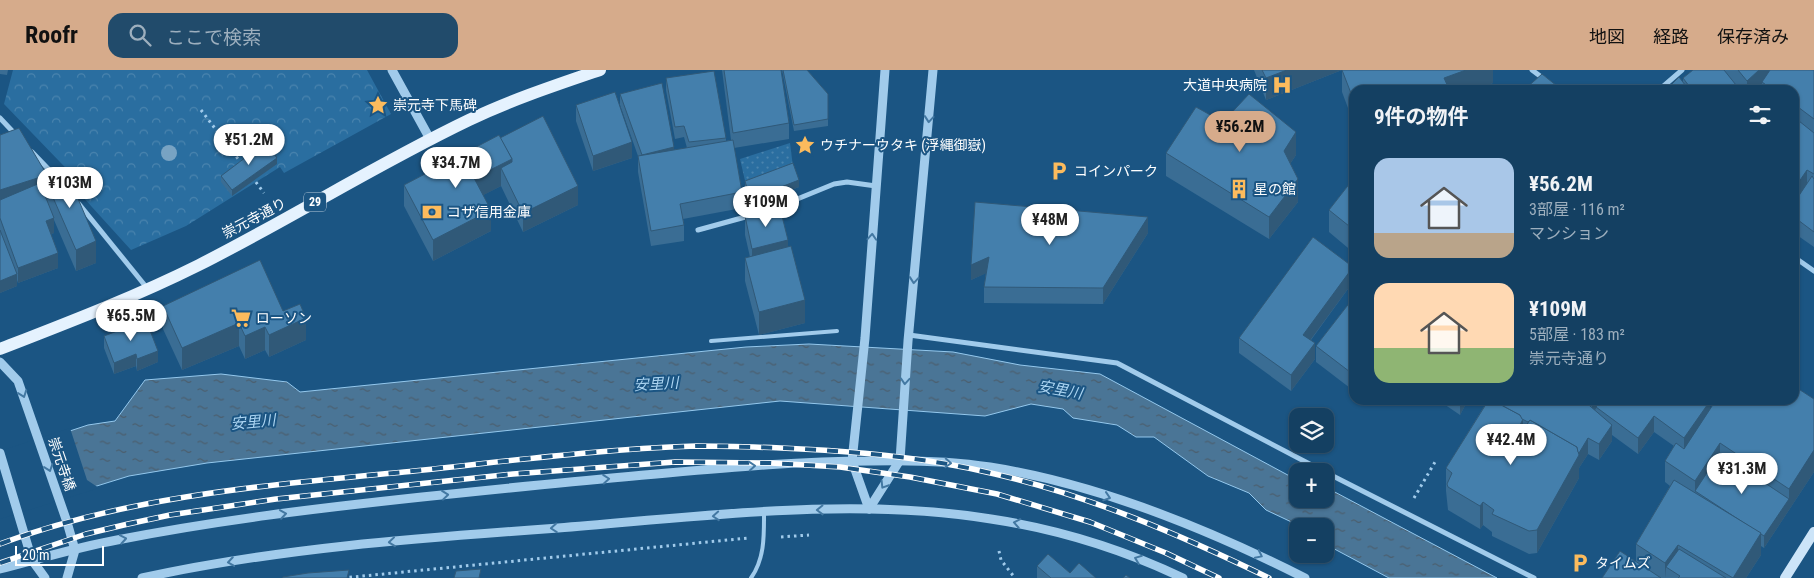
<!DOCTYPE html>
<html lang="ja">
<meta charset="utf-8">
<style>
:root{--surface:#144062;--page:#214b6b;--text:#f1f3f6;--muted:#9dafbe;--line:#335977;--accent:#d6ab8b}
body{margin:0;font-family:"Roboto Condensed","Noto Sans JP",sans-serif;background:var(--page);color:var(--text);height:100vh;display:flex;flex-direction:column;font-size:19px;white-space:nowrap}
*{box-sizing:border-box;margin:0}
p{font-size:16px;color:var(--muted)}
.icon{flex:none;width:28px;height:28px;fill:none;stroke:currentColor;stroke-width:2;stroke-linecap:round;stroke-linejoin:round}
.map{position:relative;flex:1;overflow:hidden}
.drawer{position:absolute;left:1349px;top:15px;width:450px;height:320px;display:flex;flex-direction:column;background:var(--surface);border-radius:15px;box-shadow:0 1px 4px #0004,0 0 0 1px var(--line)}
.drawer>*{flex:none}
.controls{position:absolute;left:1289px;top:338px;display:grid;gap:10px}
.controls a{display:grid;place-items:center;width:45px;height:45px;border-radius:10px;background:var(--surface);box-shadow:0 1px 4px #0004,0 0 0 1px var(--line);font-size:25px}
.scale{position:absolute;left:15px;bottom:12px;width:89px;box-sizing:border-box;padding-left:5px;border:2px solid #fff;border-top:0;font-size:14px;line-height:18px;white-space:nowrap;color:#fff;-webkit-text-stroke:4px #1b5583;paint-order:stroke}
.price{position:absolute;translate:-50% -42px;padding:0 11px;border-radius:18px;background:#fff;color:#222;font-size:16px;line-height:32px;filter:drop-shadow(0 1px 2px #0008)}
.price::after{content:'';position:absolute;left:50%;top:30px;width:15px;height:11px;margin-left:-8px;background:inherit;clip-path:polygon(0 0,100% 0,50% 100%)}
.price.current{background:var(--accent);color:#111}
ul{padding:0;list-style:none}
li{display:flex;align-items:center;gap:15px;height:125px;padding:0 25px}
li span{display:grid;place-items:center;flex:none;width:140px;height:100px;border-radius:15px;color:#555}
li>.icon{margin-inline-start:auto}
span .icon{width:60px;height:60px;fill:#fffc;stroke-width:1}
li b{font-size:21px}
h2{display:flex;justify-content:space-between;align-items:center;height:60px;padding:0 25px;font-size:21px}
header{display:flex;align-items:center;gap:30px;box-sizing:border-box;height:70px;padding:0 25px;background:var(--accent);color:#111}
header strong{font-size:24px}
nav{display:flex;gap:28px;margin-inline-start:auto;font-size:18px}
.search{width:350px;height:45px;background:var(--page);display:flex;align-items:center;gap:12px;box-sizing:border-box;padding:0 18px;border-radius:15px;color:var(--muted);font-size:19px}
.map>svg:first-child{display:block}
.grass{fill:url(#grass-dots)}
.park{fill:url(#park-crowns)}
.water{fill:url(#water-ripples);stroke:#94c8ed}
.pier{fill:#1b5583}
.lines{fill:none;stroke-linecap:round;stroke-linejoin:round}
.path{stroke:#a1cbeb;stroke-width:3;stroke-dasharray:2.5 4;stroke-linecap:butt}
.service{stroke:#a1cbeb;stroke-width:4}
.minor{stroke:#a1cbeb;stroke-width:5}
.tertiary{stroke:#a1cbeb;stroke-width:9}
.secondary{stroke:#cce4f8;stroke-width:10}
.primary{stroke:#e5f2fe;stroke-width:12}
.rail-casing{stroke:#fff;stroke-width:5.5}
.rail{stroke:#1b5583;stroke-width:4;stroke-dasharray:11;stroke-linecap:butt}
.tree{fill:#78a3c3}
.wall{fill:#3a6d94}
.shaded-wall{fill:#305978}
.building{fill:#447fac;stroke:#305978}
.oneway{stroke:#4378a2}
.labels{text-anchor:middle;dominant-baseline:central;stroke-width:4;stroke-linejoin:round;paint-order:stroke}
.shield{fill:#1b5583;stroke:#bbccda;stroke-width:1}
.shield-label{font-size:12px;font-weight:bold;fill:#fff}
.poi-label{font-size:14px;fill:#fff;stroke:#1b5583;text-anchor:start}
.street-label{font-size:14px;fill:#fff;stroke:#1b5583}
.water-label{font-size:15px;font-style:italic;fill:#acd5f2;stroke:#1b5583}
</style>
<header>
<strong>Roofr</strong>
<div class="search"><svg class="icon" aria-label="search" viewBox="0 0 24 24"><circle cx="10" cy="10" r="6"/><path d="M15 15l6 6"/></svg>ここで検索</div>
<nav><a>地図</a><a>経路</a><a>保存済み</a></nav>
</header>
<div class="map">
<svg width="1814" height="508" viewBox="0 0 1814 508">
<defs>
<pattern id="grass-dots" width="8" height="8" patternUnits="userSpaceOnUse" patternTransform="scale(1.25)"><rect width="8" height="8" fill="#2a6ea0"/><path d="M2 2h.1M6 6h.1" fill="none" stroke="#4a84ae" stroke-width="1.8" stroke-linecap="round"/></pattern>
<pattern id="park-crowns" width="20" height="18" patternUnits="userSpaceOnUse" patternTransform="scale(1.25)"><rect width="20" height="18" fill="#2a6ea0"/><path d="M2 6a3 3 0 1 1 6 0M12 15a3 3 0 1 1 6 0" fill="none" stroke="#4a84ae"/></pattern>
<pattern id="water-ripples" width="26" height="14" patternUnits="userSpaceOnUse" patternTransform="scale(1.25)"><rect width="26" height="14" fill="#4a7596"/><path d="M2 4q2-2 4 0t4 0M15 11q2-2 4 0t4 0" fill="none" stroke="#4b5e6d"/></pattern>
</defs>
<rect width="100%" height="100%" fill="#1b5583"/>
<!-- grass -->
<polygon class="grass" points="790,73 793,97 746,115 740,89"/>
<!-- park -->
<polygon class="park" points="13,0 367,0 391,44 284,103 280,97 186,156 131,180 82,126 88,121 4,34"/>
<!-- water -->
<polygon class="water" points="809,274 953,282 1020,295 1100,304 1297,410 1298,429 1325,429 1325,418 1331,420 1497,508 1389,508 1325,474 1325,456 1300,456 1266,440 1249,423 1208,406 1154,367 1136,367 1117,355 1073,348 1063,339 1031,334 985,346 780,331 207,393 129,406 0,446 0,384 88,355 115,351 145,310 221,304 287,312 300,322 746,277"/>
<!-- pier -->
<polygon class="pier" points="70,358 87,410 99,418 0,449 0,381"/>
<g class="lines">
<!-- path -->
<g class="path">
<polyline points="201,40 242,94"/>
<polyline points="252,107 264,123"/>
<polyline points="1414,428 1435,392"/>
<polyline points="781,467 809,465"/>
<polyline points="999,481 1001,490 1015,508"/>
<polyline points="343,508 748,468"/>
</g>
<!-- service -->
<g class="service">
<polyline points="711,271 837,261"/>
<path d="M751 508C765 488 764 465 764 442"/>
</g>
<!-- minor -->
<g class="minor">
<polyline points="1532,0 1544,9"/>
<polyline points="1659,20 1682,0"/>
<polyline points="0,48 16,65"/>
<polyline points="32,82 57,108"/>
<polyline points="79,134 147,218"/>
<polyline points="763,143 834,114 847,112 876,116"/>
<polyline points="698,160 749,146"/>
<polyline points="1794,187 1814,201"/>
<polyline points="909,265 1117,293 1323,401"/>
<polyline points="1325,402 1534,508"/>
</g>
<!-- tertiary -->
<g class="tertiary">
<polyline points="392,0 430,69"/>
<polyline points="0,292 18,311 67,452 75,480 67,508"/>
<polyline points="0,383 32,490 45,508"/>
<polyline points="869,439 900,390 908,271 933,0"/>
<polyline points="869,439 852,391 865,268 885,0"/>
<path d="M0 499C39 489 78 477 117 470 218 450 320 438 422 427 489 420 556 413 623 407 705 400 787 391 870 391 910 390 951 391 990 397 1098 414 1208 459 1305 508"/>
<path d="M142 508C278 478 419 468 558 458 698 447 852 426 991 449 1057 459 1122 479 1183 508"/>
</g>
<!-- secondary -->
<polyline class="secondary" points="1785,508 1814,462"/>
<!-- primary -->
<path class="primary" d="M0 279C67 253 135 227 199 195 290 149 377 94 469 50 511 30 556 15 600 0"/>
<defs>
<g id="rail">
<path d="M0 474C128 426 268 415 404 402 501 392 599 379 696 376 725 376 753 377 781 378 853 381 925 387 995 404 1090 426 1181 465 1269 508"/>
<polyline points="0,493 86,464 128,454 170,445 276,429 513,404 675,392 771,393 840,397 910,407 997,424 1090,452 1166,483 1219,508"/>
</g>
</defs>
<!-- rail casing -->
<use href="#rail" class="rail-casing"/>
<!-- rail -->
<use href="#rail" class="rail"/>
</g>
<!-- trees -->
<circle class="tree" cx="169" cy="83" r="8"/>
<!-- wall -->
<g class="wall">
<polygon points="0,0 8,0 7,5 0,4"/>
<polygon points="722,0 781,0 789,53 789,69 734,78 742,122 742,138 683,149 684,155 684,171 651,176 638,102 638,86 620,35 620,24 674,80 687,78 684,67 675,69 666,20 666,8 726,68 726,71 731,70"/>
<polygon points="782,0 807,0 828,24 828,56 794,61"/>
<polygon points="1254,0 1493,0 1493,13 1480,18 1354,20 1354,54 1342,22 1342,0 1266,30"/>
<polygon points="1693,0 1814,0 1814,177 1794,163 1794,20 1762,20 1762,16 1758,20 1666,20 1683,11 1683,8"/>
<polygon points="576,35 632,88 593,101 576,51"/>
<polygon points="0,65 47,106 96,193 76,201 54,150 54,163 51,164 58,198 18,213 17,210 17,216 0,223"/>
<polygon points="500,68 578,135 523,162 501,116 483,125 491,161 433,191 404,136 404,115"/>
<polygon points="1166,83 1296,85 1290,94 1298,132 1269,169 1166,106"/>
<polygon points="277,94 232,126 221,112 221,106"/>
<polygon points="1354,108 1354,183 1329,162 1329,140"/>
<polygon points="745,111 799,117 750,136 745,117"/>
<polygon points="745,146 788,177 805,253 759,265 745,211 745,188 750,187 745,165"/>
<polygon points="1148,163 1103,234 984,233 984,217 986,203 971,210 971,195"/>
<polygon points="1353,212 1311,270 1315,289 1291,321 1239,283 1239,268"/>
<polygon points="1354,227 1354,321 1316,292 1316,276"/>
<polygon points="163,236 283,241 306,270 269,287 265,280 245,289 239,276 182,300 163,259"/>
<polygon points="104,266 158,292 137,301 136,296 114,304 104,278"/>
<polygon points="1438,330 1468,330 1460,345"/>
<polygon points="1488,330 1708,330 1710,338 1814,402 1764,478 1761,476 1761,485 1746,508 1602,508 1636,492 1636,474 1670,416 1665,412 1665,391 1674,376 1654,362 1638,384 1612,365 1612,371 1599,390 1588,384 1579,398 1579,408 1537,483 1529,484 1492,466 1492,462 1483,455 1480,459 1448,440 1446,421 1446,398"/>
<polygon points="1037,496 1070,503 1096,508 1037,508"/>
</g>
<!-- shaded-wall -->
<g class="shaded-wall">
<polygon points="1287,0 1342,0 1266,30 1266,8"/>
<polygon points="1466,0 1493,0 1493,13 1474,20 1444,20 1444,8"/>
<polygon points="1759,0 1774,0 1762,12 1762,16 1758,20 1747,20 1747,11"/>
<polygon points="1296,62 1296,85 1284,103 1284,81"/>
<polygon points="632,72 632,88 593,101 593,86"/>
<polygon points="674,77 674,89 642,85"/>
<polygon points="277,88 277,94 232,126 232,120"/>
<polygon points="512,89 512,111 501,98 501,116 474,130 474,108"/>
<polygon points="1807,100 1807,116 1794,135 1794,119"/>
<polygon points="47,105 47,113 44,107 44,121 0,136 0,120"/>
<polygon points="1298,109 1298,132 1269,169 1269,147"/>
<polygon points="799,110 799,117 750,136 750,129"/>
<polygon points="578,116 578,135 523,162 523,143"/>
<polygon points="491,140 491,161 433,191 433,170"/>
<polygon points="1148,147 1148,163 1103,234 1103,218"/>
<polygon points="54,148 54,163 46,166 46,151"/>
<polygon points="788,170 788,189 752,197 752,179"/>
<polygon points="96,171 96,193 76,201 76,180"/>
<polygon points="58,183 58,198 18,213 18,198"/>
<polygon points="989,187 989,202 971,210 971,195"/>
<polygon points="1353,197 1353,212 1303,280 1303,265"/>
<polygon points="17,204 17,216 0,223 0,211"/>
<polygon points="805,230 805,253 759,265 759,242"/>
<polygon points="306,248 306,270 269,287 269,265"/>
<polygon points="239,253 239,276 182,300 182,278"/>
<polygon points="265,257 265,280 245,289 245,266"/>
<polygon points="1315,273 1315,289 1291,321 1291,305"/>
<polygon points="158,281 158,292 137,301 137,289"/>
<polygon points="136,284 136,296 114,304 114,293"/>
<polygon points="1462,330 1468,330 1460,345 1460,333"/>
<polygon points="1592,330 1601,330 1592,345"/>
<polygon points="1710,331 1710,347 1684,384 1684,368"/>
<polygon points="1654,346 1654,362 1638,384 1638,368"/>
<polygon points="1523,349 1523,372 1517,361"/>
<polygon points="1612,355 1612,371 1599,390 1599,374"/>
<polygon points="1588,368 1588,384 1579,398 1579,383"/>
<polygon points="1720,373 1720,395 1695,421 1695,411"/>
<polygon points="1814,380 1814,402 1764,478 1764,466 1789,429 1789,419"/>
<polygon points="1579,385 1579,408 1537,483 1537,460"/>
<polygon points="1483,432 1483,455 1480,459 1480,436"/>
<polygon points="1761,463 1761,485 1746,508 1733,508"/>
<polygon points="1678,475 1678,497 1666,497 1665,508 1665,493"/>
</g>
<!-- building -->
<g class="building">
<polygon points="724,0 781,0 789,53 733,63"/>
<polygon points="783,0 807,0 828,24 828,49 794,55"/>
<polygon points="1262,0 1287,0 1266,8"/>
<polygon points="1342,0 1466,0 1444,8 1449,19 1445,20 1354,20 1354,31"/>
<polygon points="1693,0 1724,0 1740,20 1692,20 1683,8"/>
<polygon points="1738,0 1759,0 1747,11"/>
<polygon points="1770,0 1814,0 1814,49 1794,34 1794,20 1773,20 1762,12"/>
<polygon points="714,1 726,68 689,72 684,56 675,57 666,8"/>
<polygon points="1542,4 1562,20 1524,20"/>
<polygon points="1679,7 1689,20 1666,20"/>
<polygon points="662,13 674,77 642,85 620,24"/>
<polygon points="1475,14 1481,20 1468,20"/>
<polygon points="615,22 632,72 593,86 576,35"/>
<polygon points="1249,24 1296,62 1284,81 1298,109 1269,147 1166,83 1196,37 1223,52"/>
<polygon points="543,46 578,116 523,143 501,98 512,92 512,89 500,68"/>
<polygon points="1794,47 1814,63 1814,104 1807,100 1794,119"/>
<polygon points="19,58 47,105 0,120 0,65"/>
<polygon points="499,65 512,89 474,108 491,140 433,170 404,115"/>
<polygon points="733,70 742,122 680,134 684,155 651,161 638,86"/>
<polygon points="266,72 277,88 232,120 221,106"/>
<polygon points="793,93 799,110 750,129 745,111"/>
<polygon points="65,98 96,171 76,180 44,107"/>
<polygon points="1812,106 1814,109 1814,162 1794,147 1794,133"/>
<polygon points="1354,108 1354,160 1329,140"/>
<polygon points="40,113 54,148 46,151 58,183 18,198 0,148 0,130"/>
<polygon points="975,132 1148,147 1103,218 984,217 989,187 971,195"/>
<polygon points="780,138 788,170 752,179 745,146"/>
<polygon points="0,160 17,204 0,211"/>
<polygon points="1313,167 1353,197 1303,265 1315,273 1291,305 1239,268"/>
<polygon points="791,176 805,230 759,242 745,188"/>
<polygon points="260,190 283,241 300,234 306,248 269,265 265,257 245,266 239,253 182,278 163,236"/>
<polygon points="1354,227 1354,305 1316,276"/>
<polygon points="146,250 158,281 137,289 136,284 114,293 104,266"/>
<polygon points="1794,316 1814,329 1814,380 1789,419 1720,373 1695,411 1665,391 1676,373 1684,379 1716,330 1794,330"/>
<polygon points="1455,330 1462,330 1460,333"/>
<polygon points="1492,330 1520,345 1523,349 1517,361 1521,363 1530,350 1577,377 1579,385 1537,460 1529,461 1492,444 1494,440 1483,432 1480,436 1448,417 1447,414 1452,403 1446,398 1488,331"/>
<polygon points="1492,330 1583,330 1612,355 1599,374 1588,368 1579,383 1578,382 1577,377 1530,350 1528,352 1522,349 1520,345"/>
<polygon points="1601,330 1708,330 1710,331 1684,368 1654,346 1638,368 1596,337"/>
<polygon points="1720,383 1789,429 1764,466 1695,421"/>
<polygon points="1674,410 1761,463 1733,508 1678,475 1665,493 1636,474"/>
<polygon points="1679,479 1726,508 1678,508 1680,506 1666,497"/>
<polygon points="1620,481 1661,508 1602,508"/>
<polygon points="1048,484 1070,503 1079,493 1096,508 1051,508 1037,496"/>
<polygon points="481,499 479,508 454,508 456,501"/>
<polygon points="349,500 347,508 282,508 283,507 308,503"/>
<polygon points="1126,505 1130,508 1123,508"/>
</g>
<!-- one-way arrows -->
<defs><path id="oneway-chevron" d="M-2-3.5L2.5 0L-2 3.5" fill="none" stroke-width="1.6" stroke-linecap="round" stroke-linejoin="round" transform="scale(1.25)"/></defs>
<g class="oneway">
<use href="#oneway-chevron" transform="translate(929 49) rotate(95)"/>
<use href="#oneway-chevron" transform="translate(872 167) rotate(-86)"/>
<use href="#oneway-chevron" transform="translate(914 210) rotate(95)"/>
<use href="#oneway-chevron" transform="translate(905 311) rotate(94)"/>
<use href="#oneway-chevron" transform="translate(23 324) rotate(70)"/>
<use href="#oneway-chevron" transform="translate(948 393) rotate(3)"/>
<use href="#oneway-chevron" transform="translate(752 396) rotate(-4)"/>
<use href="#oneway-chevron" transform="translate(49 398) rotate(71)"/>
<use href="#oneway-chevron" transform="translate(606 409) rotate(-5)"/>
<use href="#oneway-chevron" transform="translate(884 415) rotate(122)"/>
<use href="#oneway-chevron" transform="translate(445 425) rotate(-6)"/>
<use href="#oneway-chevron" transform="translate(1107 427) rotate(18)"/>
<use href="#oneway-chevron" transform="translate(820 440) rotate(179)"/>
<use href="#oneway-chevron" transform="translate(283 444) rotate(-8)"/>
<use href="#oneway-chevron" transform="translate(716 446) rotate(176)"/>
<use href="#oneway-chevron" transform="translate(1017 453) rotate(-169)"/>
<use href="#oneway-chevron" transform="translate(554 458) rotate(176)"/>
<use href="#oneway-chevron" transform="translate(123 469) rotate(-10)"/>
<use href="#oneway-chevron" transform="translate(392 472) rotate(174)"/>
<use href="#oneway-chevron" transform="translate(1259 485) rotate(26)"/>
<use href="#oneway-chevron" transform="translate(1138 489) rotate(-159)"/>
<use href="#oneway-chevron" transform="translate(231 492) rotate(171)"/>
</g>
<!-- icons -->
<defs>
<symbol id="hospital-bare" viewBox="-9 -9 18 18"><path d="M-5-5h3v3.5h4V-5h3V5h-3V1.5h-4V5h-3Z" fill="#fcbb5d" stroke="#1b5583" stroke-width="2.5" paint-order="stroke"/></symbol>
<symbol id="sight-bare" viewBox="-9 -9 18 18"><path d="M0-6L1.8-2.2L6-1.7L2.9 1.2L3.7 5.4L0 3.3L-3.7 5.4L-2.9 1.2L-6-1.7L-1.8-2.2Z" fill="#fcbb5d" stroke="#1b5583" stroke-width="2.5" paint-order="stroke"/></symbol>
<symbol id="parking-bare" viewBox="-9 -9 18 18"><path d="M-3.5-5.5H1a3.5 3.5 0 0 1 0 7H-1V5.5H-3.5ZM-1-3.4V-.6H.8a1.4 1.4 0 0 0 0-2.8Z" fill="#fcbb5d" stroke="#1b5583" stroke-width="2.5" paint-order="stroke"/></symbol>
<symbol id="building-bare" viewBox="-9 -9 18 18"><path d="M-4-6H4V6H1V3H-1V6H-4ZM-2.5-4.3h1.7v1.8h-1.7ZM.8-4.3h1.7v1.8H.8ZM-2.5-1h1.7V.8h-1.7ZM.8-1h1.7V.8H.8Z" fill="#fcbb5d" stroke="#1b5583" stroke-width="2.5" paint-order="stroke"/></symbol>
<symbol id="bank-bare" viewBox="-9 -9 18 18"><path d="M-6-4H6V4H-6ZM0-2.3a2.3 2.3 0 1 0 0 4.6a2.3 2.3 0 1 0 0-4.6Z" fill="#fcbb5d" stroke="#1b5583" stroke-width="2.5" paint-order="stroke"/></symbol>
<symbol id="supermarket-bare" viewBox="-9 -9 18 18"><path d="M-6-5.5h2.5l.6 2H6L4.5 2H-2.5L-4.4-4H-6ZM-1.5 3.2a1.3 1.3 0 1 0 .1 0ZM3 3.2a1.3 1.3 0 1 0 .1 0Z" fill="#fcbb5d" stroke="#1b5583" stroke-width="2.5" paint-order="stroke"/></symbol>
</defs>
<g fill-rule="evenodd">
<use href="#hospital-bare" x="1268" y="1" width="28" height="28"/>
<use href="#sight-bare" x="364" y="21" width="28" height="28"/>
<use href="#sight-bare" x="791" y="61" width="28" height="28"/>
<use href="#parking-bare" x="1045" y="87" width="28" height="28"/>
<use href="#building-bare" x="1225" y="105" width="28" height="28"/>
<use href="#bank-bare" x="418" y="128" width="28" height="28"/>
<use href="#supermarket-bare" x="227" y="234" width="28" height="28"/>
<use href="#parking-bare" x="1566" y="479" width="28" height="28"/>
</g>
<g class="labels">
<!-- shield labels -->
<rect class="shield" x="304" y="122.5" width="22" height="19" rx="4"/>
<g class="shield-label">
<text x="315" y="132">29</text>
</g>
<!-- poi labels -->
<g class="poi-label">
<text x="1267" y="15" text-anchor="end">大道中央病院</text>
<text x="393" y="35">崇元寺下馬碑</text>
<text x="820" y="75">ウチナーウタキ (浮縄御嶽)</text>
<text x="1074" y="101">コインパーク</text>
<text x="1254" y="119">星の館</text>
<text x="447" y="142">コザ信用金庫</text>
<text x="256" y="248">ローソン</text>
<text x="1595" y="493">タイムズ</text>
</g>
<!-- street labels -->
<g class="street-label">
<text transform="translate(254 148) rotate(-28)">崇元寺通り</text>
<text transform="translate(62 394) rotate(71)">崇元寺橋</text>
</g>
<!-- water labels -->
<g class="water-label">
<text transform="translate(656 314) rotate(-3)">安里川</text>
<text transform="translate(1060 320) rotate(10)">安里川</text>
<text transform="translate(253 352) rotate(-5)">安里川</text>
</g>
</g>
</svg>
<div class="controls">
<a><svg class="icon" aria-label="layers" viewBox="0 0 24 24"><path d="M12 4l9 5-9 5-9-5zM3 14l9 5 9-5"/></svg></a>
<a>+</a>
<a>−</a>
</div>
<div class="scale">20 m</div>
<b class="price current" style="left:1240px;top:83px">¥56.2M</b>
<b class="price" style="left:249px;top:96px">¥51.2M</b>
<b class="price" style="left:456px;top:119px">¥34.7M</b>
<b class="price" style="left:70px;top:139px">¥103M</b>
<b class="price" style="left:766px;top:158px">¥109M</b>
<b class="price" style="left:1050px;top:176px">¥48M</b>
<b class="price" style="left:131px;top:272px">¥65.5M</b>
<b class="price" style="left:1511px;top:396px">¥42.4M</b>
<b class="price" style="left:1742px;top:425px">¥31.3M</b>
<section class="drawer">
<h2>9件の物件<svg class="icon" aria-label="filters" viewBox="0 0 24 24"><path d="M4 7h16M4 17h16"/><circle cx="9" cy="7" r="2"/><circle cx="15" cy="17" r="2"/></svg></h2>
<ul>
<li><span style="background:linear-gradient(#a9c7e8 75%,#b9a48a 0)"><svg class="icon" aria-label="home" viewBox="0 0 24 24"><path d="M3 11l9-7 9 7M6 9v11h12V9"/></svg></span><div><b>¥56.2M</b><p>3部屋 · 116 m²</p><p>マンション</p></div></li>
<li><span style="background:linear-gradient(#ffd9b3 65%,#8fb573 0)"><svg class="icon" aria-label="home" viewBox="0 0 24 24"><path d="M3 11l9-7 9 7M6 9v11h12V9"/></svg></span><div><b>¥109M</b><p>5部屋 · 183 m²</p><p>崇元寺通り</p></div></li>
</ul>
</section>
</div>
